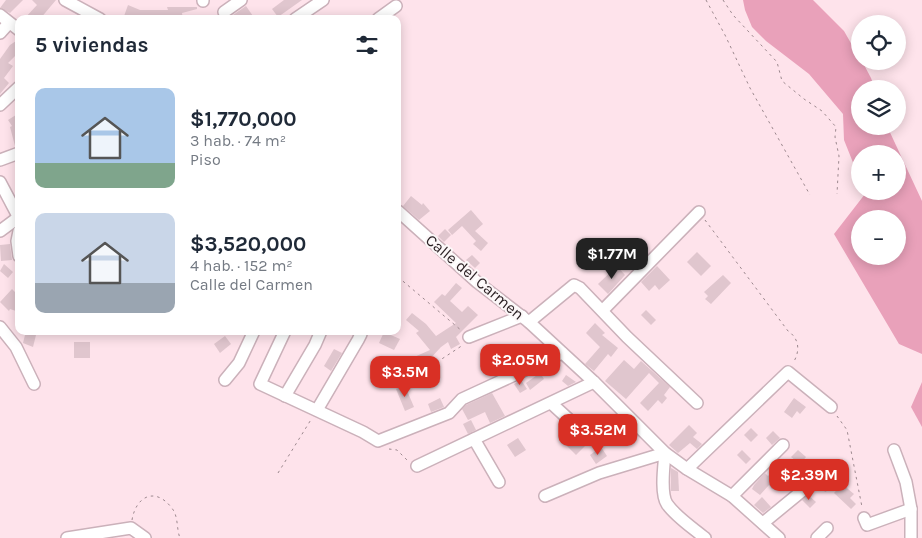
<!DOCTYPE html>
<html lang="es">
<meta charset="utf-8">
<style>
:root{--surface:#fff;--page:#f2f2f3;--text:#1f2937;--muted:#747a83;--accent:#d93025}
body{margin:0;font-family:Karla,sans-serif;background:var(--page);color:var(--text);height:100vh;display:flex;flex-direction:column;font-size:19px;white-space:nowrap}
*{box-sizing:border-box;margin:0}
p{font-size:16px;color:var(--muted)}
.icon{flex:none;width:28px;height:28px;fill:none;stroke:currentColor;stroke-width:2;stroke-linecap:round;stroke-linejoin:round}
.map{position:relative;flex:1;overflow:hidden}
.details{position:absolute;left:15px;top:15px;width:386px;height:320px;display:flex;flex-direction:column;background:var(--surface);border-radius:10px;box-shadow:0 2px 12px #0003}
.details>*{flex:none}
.controls{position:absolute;left:851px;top:15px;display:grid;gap:10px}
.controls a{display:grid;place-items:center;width:55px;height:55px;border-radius:50%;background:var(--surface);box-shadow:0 2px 12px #0003;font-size:25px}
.price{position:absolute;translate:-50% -42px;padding:0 11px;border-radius:10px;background:var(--accent);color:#fff;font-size:16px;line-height:32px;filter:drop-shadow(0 1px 2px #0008)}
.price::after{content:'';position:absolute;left:50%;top:30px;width:15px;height:11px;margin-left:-8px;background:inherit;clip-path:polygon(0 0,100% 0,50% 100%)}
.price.current{background:#222;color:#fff}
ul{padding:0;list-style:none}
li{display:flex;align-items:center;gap:15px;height:125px;padding:0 20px}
li span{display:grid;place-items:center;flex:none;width:140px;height:100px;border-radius:10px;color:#555}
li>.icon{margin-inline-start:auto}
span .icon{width:60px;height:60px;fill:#fffc;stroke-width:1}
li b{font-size:21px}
h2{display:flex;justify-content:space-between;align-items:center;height:60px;padding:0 20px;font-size:21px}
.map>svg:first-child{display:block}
.water{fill:#e9a1ba;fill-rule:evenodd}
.building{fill:#e0c6ce}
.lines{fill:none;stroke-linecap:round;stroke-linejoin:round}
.minor-casing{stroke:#cbb1ba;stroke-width:14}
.path{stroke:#9c888e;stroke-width:1;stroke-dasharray:2.5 4;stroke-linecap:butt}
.minor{stroke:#fff;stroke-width:11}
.labels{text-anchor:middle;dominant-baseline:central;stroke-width:4;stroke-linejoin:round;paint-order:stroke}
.street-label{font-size:16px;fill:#291f22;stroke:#fcf7f8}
</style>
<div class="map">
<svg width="922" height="538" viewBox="0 0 922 538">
<rect width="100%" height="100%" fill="#fee3eb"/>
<!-- water -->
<g class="water">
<path d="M743 0H813L844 31 860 59V61H862L871 78 875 89H860V126H887L922 201V354L899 344 834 234 865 194V191H898V154H860V180L844 140 843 114 809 74 766 41 752 27 745 10ZM860 219H898V256H860Z"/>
<polygon points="922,382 922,427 911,407"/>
</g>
<!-- building -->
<g class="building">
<polygon points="6,0 23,0 10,13 0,8"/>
<polygon points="32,0 56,0 40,19 24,19 37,5"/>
<polygon points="284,0 302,0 278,17 272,9"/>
<polygon points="128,5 140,10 168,10 167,7 197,7 197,9 182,13 183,19 123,19"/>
<polygon points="246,6 255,19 235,19 233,15"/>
<polygon points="19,39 19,52 8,63 13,66 4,78 9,83 0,94 0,59 10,45"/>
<polygon points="19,113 19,146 15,146 10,127 12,126 8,120"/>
<polygon points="411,196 422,205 423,203 430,211 419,220 403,206"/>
<polygon points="471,210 483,224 475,231 488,243 481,251 473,244 476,241 462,226 452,235 448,230"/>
<polygon points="445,229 451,235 444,242 438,236"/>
<polygon points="10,244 12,260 1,261 0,245"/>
<polygon points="697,252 711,266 701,276 687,262"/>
<polygon points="472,255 480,263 475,268 466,260"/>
<polygon points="4,264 13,272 8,278 0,271"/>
<polygon points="617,266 625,275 608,294 598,284"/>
<polygon points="657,266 670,280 659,290 655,285 649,291 641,282"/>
<polygon points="723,275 731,283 711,304 705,299 708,296 704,292"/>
<polygon points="456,283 462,288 450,301 462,312 468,306 478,315 456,337 460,344 451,349 448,342 441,347 427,362 429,365 408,374 403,362 430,350 416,333 419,331 406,320 412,313 426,324 436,336 456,323 434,302 442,294 445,296"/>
<polygon points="12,289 19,296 19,312 10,309 9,311 0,302"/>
<polygon points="646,310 656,320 651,325 641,315"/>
<polygon points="595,323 605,333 602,335 618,348 611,357 608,354 594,371 585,364 600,347 586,333"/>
<polygon points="26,331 37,331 33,347 23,343"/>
<polygon points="384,332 400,339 394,350 379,343"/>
<polygon points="225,336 231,344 220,353 214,344"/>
<rect x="74" y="342" width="16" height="16"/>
<polygon points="334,349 342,353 331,371 324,366"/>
<polygon points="624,360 634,369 641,361 670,387 664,395 667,398 662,404 658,400 648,411 640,403 659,383 649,373 626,399 605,381"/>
<polygon points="540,373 544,379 530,390 526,383"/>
<polygon points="566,375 576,382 568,386 562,381"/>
<polygon points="521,380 527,389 520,393 514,384"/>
<polygon points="405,386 414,407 405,411 396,389"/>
<polygon points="492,393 505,416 490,423 485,412 468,420 462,409 466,405"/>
<polygon points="440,398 444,407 431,412 428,404"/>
<polygon points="794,398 806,407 800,414 797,411 792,418 784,412"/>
<polygon points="471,420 476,430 468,434 463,424"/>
<polygon points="689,425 697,433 693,437 702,444 697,449 690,443 678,453 669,445"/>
<polygon points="751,428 758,435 751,442 744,435"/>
<polygon points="568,429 586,445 576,455 558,437"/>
<polygon points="773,431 780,438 772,445 766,438"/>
<polygon points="518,438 526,450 515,457 507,445"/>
<polygon points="601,447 607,456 596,464 590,455"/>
<polygon points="742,450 751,459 746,464 737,455"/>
<polygon points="798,450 806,457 800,464 791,457"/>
<polygon points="671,468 678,472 679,491 671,491"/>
<polygon points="772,472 780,481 772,489 769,485 760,495 752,489 754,485 765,473 768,476"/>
<polygon points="824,475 832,479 826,492 812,486 816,478 821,480"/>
<polygon points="842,484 854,494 850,498 856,504 851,509 834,493"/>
<polygon points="808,495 816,502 810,508 802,500"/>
<polygon points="762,497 771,507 763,513 754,505"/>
</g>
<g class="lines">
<defs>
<g id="minor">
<polyline points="65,0 100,19"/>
<polyline points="203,1 203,0"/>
<polyline points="224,12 241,0"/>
<polyline points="0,15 19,30"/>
<polyline points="295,19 323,0"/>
<polyline points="378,19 396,6"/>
<polyline points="0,33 9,23"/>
<polyline points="0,105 19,87"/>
<polyline points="0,160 19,153"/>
<polyline points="0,182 19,218"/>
<polyline points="398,211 477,282 529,322 594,382 665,453 687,469 732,496 779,538"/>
<polyline points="0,231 19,217"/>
<polyline points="19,231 17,241 19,256"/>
<polyline points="603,310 699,212"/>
<polyline points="529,322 574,285 580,288 627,337 697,403"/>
<polyline points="0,327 16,347 34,384"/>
<polyline points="285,331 260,384 363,432 378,441 449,413 462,399 562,353"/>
<polyline points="469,337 522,316"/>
<polyline points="225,380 239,363 254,331"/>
<polyline points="285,396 315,345 321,331"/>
<polyline points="551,403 588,437"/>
<polyline points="317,410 358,340 361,334 359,331"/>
<polyline points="474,439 499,482"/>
<polyline points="894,450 906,482 911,509 911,538"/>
<polyline points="417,466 594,382"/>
<polyline points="687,469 788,372 831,407"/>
<path d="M545 496 599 473 665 453C664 466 660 493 667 504 676 517 693 528 705 538"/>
<polyline points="732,496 783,445"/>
<polyline points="864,518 867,525 911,509"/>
<polyline points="763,523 802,491"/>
<polyline points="67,538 131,528 145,538"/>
<polyline points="817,538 827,528"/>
</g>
</defs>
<!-- minor casing -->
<use href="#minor" class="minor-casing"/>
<!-- path -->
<g class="path">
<polyline points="706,0 725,35 750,88 810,195"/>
<polyline points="723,0 733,15 777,62 782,81 804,99 822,111 836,127 835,137 839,156 837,194"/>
<path d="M705 220 788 331C800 339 800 352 793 363"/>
<polyline points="398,277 462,331"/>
<polyline points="409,379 425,370 463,345"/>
<polyline points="837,416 847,430 862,507"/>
<polyline points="389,449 397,450 408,461"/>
<polyline points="278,473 312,418"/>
<path d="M132 520C136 496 155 487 171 507 179 516 176 528 180 538"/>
</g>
<!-- minor -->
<use href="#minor" class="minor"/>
</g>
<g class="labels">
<!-- street labels -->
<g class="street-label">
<text transform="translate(475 277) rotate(40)">Calle del Carmen</text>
</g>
</g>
</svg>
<div class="controls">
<a><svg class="icon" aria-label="locate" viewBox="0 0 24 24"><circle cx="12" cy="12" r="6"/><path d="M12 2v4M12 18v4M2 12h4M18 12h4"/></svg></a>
<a><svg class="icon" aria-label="layers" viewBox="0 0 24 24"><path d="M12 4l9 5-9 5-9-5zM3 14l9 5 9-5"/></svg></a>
<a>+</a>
<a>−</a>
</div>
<b class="price current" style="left:612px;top:280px">$1.77M</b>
<b class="price" style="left:520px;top:386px">$2.05M</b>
<b class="price" style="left:405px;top:398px">$3.5M</b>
<b class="price" style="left:598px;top:456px">$3.52M</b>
<b class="price" style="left:809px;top:501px">$2.39M</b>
<section class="details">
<h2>5 viviendas<svg class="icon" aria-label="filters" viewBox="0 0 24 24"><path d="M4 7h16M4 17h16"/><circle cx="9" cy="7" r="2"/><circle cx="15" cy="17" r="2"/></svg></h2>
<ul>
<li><span style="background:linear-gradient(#a9c7e8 75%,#7fa58c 0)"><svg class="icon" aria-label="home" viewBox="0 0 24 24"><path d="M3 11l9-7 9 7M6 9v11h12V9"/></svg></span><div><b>$1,770,000</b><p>3 hab. · 74 m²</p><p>Piso</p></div></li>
<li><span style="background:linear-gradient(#c9d6e8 70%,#9aa5b1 0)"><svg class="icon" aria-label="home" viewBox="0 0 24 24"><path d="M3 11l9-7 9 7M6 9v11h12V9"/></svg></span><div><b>$3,520,000</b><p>4 hab. · 152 m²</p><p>Calle del Carmen</p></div></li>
</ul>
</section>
</div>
